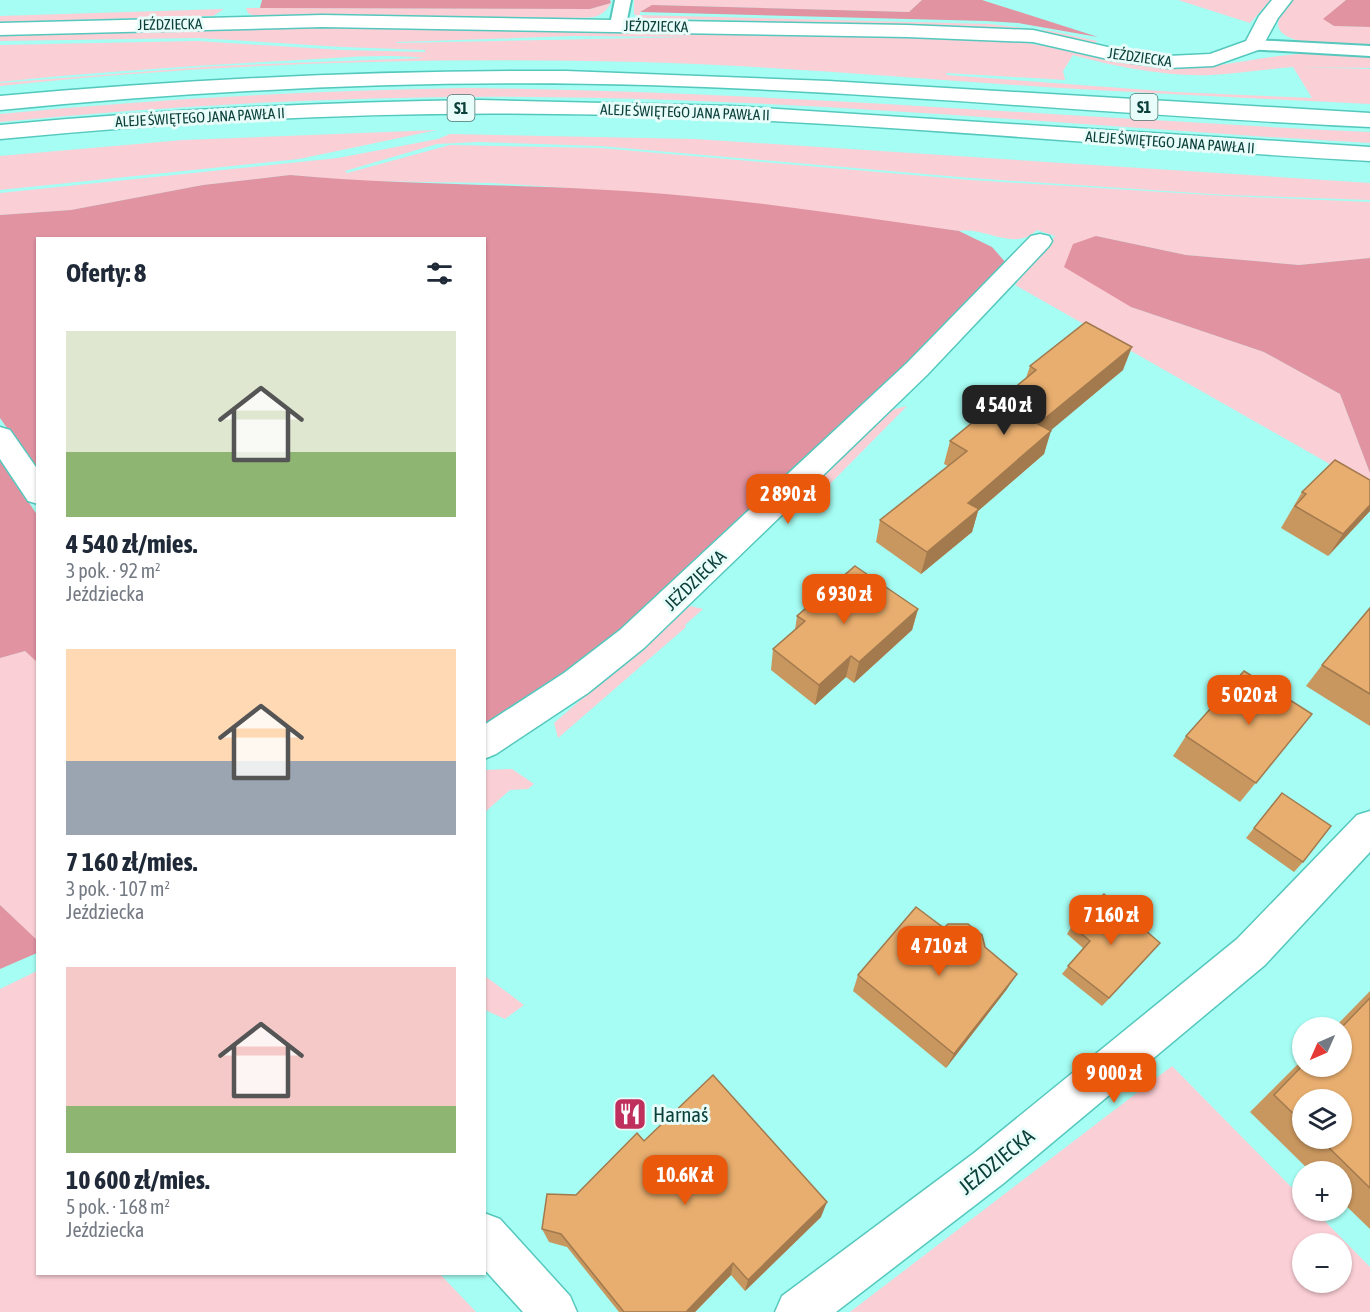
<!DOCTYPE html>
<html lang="pl">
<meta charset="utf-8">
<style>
:root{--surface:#fff;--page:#f2f2f3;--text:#1f2937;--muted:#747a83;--accent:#ea580c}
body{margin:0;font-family:"Asap Condensed",sans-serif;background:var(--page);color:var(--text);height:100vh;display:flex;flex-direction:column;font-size:22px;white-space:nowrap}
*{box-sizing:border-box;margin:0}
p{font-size:20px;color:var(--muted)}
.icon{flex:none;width:33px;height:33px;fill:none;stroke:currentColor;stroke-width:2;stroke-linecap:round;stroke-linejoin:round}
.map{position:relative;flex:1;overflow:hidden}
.panel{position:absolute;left:36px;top:237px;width:450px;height:1038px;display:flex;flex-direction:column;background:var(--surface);border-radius:0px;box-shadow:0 2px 4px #0004}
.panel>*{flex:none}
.needle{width:39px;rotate:225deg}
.controls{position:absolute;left:1292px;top:1017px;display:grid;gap:12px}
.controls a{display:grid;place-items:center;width:60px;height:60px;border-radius:50%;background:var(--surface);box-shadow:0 2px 4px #0004;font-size:30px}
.price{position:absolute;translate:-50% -51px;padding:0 14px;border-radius:12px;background:var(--accent);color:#fff;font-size:20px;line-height:39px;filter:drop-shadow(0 2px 3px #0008)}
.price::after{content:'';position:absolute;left:50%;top:36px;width:18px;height:14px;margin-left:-9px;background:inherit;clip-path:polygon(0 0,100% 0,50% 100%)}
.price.selected{background:#222;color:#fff}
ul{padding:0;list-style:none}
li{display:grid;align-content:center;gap:12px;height:318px;padding:0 30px}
li span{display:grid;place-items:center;height:186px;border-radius:0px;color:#555}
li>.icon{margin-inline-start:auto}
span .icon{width:108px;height:108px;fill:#fffc;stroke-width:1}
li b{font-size:26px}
h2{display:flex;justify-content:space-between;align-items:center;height:72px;padding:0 30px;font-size:26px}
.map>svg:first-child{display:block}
.green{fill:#fbcfd6;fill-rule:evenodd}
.forest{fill:#e193a2}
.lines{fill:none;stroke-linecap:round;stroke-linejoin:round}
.service-casing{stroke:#54c8bd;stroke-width:4}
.minor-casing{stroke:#54c8bd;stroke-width:3}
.motorway-casing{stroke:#54c8bd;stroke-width:3}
.service{fill:#fff;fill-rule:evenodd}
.minor{fill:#fff;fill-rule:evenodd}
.motorway{fill:#fff;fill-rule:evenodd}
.wall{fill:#c8965f;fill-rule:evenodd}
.shaded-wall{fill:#a27a4e}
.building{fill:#e8ae6f;stroke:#a27a4e;stroke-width:1.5}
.labels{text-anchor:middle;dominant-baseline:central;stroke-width:6;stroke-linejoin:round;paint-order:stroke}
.far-street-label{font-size:15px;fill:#0a3f3a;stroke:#e8fcf9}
.shield{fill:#e8fcf9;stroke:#4d7873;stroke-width:1.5}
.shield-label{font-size:16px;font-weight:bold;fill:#0a3f3a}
.street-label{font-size:18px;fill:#0a3f3a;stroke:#e8fcf9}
.near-poi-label{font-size:21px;fill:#0a3f3a;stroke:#e8fcf9;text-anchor:start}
.near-street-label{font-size:21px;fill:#0a3f3a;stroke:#e8fcf9}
</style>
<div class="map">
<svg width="1370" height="1312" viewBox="0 0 1370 1312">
<rect width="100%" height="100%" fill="#a6fdf3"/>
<!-- green -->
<g class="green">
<polygon points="634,0 922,0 909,12 652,5 640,12 640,15 989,24 1051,31 1097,41 1095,44 1050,33 1013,28 641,18 634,14"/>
<polygon points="1178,0 1271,0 1250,23"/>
<path d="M1293 0H1346L1324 19 1334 26 1370 27V46C1354 46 1268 49 1279 19 1281 12 1289 6 1293 0Z"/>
<path d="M611 3C601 21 588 17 571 18L254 16 248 13 246 8 590 9Z"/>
<polygon points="224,9 213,16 0,22 0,16"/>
<path d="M376 27 642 31 1003 40C1060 45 1116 65 1174 67 1213 69 1249 59 1288 55 1315 52 1343 53 1370 54V68L1296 67 1370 69V104C1267 99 1163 94 1060 88 920 79 780 66 640 62 427 57 212 63 0 86V83L216 66 424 58C378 53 329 59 282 61 188 66 94 72 0 82V45L197 41 343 50 425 52V50L343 47 198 38 0 41V34L237 28ZM574 36 694 37 396 43 397 42ZM1073 55C1112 66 1169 77 1210 75 1237 74 1265 69 1293 67L1312 98 1175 92 947 75 946 73 1065 80 1063 71Z"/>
<path d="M463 88C766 91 1068 118 1370 132V143C1113 129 856 103 599 98 399 93 199 103 0 122V114C154 99 308 91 463 88Z"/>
<polygon points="437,130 299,159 0,190 0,156 183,140"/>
<path d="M450 134 695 139 1370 183V200L1226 195 971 178 600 146 477 142 437 144 345 171 347 173 450 145 600 148 971 180 1226 196 1370 202V258L1299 265 1186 255 1096 236 1131 307 1264 352 1340 394 1370 473V487L1015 285 1055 236 1037 230C1015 252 986 227 959 231L688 196 492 183 360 181 290 175 203 185 71 210 0 215V193L338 158 438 139Z"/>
<polygon points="907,406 814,500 809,490 891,410"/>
<polygon points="690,606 703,609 685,625 686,627 558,738 554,723"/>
<polygon points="25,651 38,662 37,941 0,905 0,658"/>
<polygon points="512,769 534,784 528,789 510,790 485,812 485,770"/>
<polygon points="37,971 38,1274 440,1274 476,1312 0,1312 0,989"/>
<polygon points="485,976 524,1005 505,1019 485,1010"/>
<path d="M1172 1066 1302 1198V1210L1315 1211 1370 1267V1312H850ZM1302 1244H1341V1282H1302Z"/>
</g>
<!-- forest -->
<g class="forest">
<polygon points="262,0 610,0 611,3 590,9 260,8"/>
<polygon points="922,0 982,0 1098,37 1018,23 986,21 640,12 652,5 909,12"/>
<polygon points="1346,0 1370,0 1370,27 1334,26 1323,19"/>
<path d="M290 175C422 187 556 183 688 196 779 204 869 219 959 231L992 247 1007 264 798 469 622 633 485 731 484 238H38L37 471 0 418V215L71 210 203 185Z"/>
<polygon points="1096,236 1186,255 1299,265 1370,258 1370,473 1340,394 1264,352 1131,307 1064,267 1073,244"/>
<polygon points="0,457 37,515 37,662 25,651 0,658"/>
<polygon points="0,905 38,941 37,953 0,969"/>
</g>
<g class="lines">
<defs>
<g id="service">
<polygon points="615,0 631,0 625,29 613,29 610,25"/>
<polygon points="1254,40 1370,46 1370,56 1248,49 1245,45 1248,41"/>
</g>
<g id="minor">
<polygon points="1272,0 1292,0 1278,18 1261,49 1213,66 1168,68 1112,60 1033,42 907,37 322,27 0,35 0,23 322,15 907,25 1033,30 1112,48 1168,56 1210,54 1246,41 1259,16"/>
<polygon points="1040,234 1049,236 1052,241 1049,246 927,375 644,648 588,693 496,754 484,759 484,725 564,673 620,630 907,363 1031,236"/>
<polygon points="0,427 10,430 38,470 38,504 28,501 0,459"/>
<polygon points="1370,811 1370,852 1265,965 1004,1183 836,1312 775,1312 782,1296 974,1153 1237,939 1357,815"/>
<polygon points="484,1213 500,1219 570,1296 577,1312 523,1312 484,1269"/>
</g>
<g id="motorway">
<path d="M566 71 828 81 1370 113V127C1129 116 888 92 647 85 431 79 215 89 0 110V96C189 79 377 70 566 71Z"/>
<path d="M480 100 731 106 1370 147V161C1099 146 829 117 558 114 371 111 186 121 0 139V125C160 110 319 102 480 100Z"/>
</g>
</defs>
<!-- service casing -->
<use href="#service" class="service-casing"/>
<!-- minor casing -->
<use href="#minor" class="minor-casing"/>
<!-- motorway casing -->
<use href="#motorway" class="motorway-casing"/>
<!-- service -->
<use href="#service" class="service"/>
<!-- minor -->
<use href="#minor" class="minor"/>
<!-- motorway -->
<use href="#motorway" class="motorway"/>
</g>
<!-- wall -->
<g class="wall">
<polygon points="1030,366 1123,370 1050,430 1044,454 978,511 972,532 921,574 876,542 880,520 948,466 944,464 950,441 1026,378"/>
<polygon points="1370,480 1370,511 1328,556 1281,528 1302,492"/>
<polygon points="1370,608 1370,726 1306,686 1322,665"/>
<polygon points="918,609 912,630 854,683 846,677 815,705 771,670 773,649 795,630 797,616"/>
<polygon points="1312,714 1240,802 1173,756 1186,736"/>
<polygon points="1282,793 1303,862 1294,872 1246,838"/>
<polygon points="1072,926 1153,951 1102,1006 1062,974 1083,948 1067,934"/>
<polygon points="944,928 985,947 1007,989 946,1068 853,991 858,975"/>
<path d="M1370 991V1229L1341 1201V1172H1311L1250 1112 1302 1060V1066L1341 1028H1334ZM1302 1100 1341 1138H1302Z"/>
<polygon points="644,1141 821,1217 745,1291 731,1275 695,1312 619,1312 567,1247 549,1242 542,1229 576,1195"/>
</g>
<!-- shaded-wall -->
<g class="shaded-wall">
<polygon points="1132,347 1123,370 1031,447 1038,424"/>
<polygon points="1051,431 1044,454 978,511 972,532 921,574 927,552 968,503"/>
<polygon points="1370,505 1370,511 1328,556 1343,534"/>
<polygon points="918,609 912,630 854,683 859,662"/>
<polygon points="851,656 846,677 815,705 819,685"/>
<polygon points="1160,943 1153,951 1102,1006 1109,998"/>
<polygon points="1017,974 1007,989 946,1068 954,1054"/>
<polygon points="827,1202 821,1217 745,1291 748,1280"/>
<polygon points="733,1263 731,1275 695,1312 686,1312"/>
</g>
<!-- building -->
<g class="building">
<polygon points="1086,322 1132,347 1038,424 1051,431 968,503 979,509 927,552 880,520 967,451 950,441 1036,370 1030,366"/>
<polygon points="1335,460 1370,480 1370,505 1343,534 1295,506 1306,494 1302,492"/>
<polygon points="855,566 918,609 859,662 851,656 819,685 773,649 805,621 797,616"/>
<polygon points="1370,608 1370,694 1322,665"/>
<polygon points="1244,671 1312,714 1256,783 1186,736"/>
<polygon points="1282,793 1331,826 1303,862 1254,828"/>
<polygon points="1104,894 1160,943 1109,998 1068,966 1090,941 1072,926"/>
<polygon points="916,907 944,928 948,924 968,924 982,935 985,947 1017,974 954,1054 858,975"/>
<polygon points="1370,998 1370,1188 1319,1138 1341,1138 1341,1100 1302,1100 1302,1122 1274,1095 1302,1066 1341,1066 1341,1028"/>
<polygon points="713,1075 827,1202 748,1280 733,1263 686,1312 624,1312 561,1234 542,1229 547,1194 576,1195 637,1133 644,1141"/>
</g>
<!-- icons -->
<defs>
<symbol id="restaurant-square" viewBox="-11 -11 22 22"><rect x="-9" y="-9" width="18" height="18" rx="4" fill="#bf305d" stroke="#e8fcf9"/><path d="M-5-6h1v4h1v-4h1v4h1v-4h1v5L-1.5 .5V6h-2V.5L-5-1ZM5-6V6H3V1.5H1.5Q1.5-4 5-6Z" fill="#fff"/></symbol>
</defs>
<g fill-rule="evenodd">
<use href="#restaurant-square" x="611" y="1095" width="38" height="38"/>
</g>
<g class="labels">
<!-- far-street labels -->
<g class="far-street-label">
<text transform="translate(170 24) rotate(-1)">JEŹDZIECKA</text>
<text transform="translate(656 26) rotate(1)">JEŹDZIECKA</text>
<text transform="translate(1140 57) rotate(8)">JEŹDZIECKA</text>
<text transform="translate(685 112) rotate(2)">ALEJE ŚWIĘTEGO JANA PAWŁA II</text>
<text transform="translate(200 117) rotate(-3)">ALEJE ŚWIĘTEGO JANA PAWŁA II</text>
<text transform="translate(1170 142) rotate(4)">ALEJE ŚWIĘTEGO JANA PAWŁA II</text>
</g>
<!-- shield labels -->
<g class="shield">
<rect x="1130.5" y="94" width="27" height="26" rx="4.5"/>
<rect x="447.5" y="95" width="27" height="26" rx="4.5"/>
</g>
<g class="shield-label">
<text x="1144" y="107">S1</text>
<text x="461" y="108">S1</text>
</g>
<!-- street labels -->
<g class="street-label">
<text transform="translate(695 580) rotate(-44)">JEŹDZIECKA</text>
</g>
<!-- near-poi labels -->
<g class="near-poi-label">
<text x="653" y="1114">Harnaś</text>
</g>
<!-- near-street labels -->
<g class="near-street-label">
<text transform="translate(996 1161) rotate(-39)">JEŹDZIECKA</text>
</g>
</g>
</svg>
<div class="controls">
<a><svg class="needle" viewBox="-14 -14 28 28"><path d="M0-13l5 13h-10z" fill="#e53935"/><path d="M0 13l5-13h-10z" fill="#747a83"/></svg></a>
<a><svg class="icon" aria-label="layers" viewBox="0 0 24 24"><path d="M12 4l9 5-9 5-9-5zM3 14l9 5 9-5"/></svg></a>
<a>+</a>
<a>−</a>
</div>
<b class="price selected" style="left:1004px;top:436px">4 540 zł</b>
<b class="price" style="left:788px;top:525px">2 890 zł</b>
<b class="price" style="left:844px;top:625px">6 930 zł</b>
<b class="price" style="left:1249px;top:726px">5 020 zł</b>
<b class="price" style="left:1111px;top:946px">7 160 zł</b>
<b class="price" style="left:939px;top:977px">4 710 zł</b>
<b class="price" style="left:1114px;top:1104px">9 000 zł</b>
<b class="price" style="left:685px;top:1206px">10.6K zł</b>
<section class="panel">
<h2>Oferty: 8<svg class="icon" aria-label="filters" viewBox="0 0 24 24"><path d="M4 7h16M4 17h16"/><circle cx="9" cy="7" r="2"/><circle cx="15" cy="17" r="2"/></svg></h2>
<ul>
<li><span style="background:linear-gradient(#dfe7d0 65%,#8fb573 0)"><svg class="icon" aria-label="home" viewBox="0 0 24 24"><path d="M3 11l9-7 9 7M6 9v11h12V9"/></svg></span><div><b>4 540 zł/mies.</b><p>3 pok. · 92 m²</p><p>Jeździecka</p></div></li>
<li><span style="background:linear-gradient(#ffd9b3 60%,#9aa5b1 0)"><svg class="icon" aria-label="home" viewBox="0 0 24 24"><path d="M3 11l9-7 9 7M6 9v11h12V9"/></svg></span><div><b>7 160 zł/mies.</b><p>3 pok. · 107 m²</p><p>Jeździecka</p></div></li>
<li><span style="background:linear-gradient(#f6c9c9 75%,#8fb573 0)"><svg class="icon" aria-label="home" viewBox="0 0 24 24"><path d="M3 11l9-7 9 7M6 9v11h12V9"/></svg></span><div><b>10 600 zł/mies.</b><p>5 pok. · 168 m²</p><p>Jeździecka</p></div></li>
</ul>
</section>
</div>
